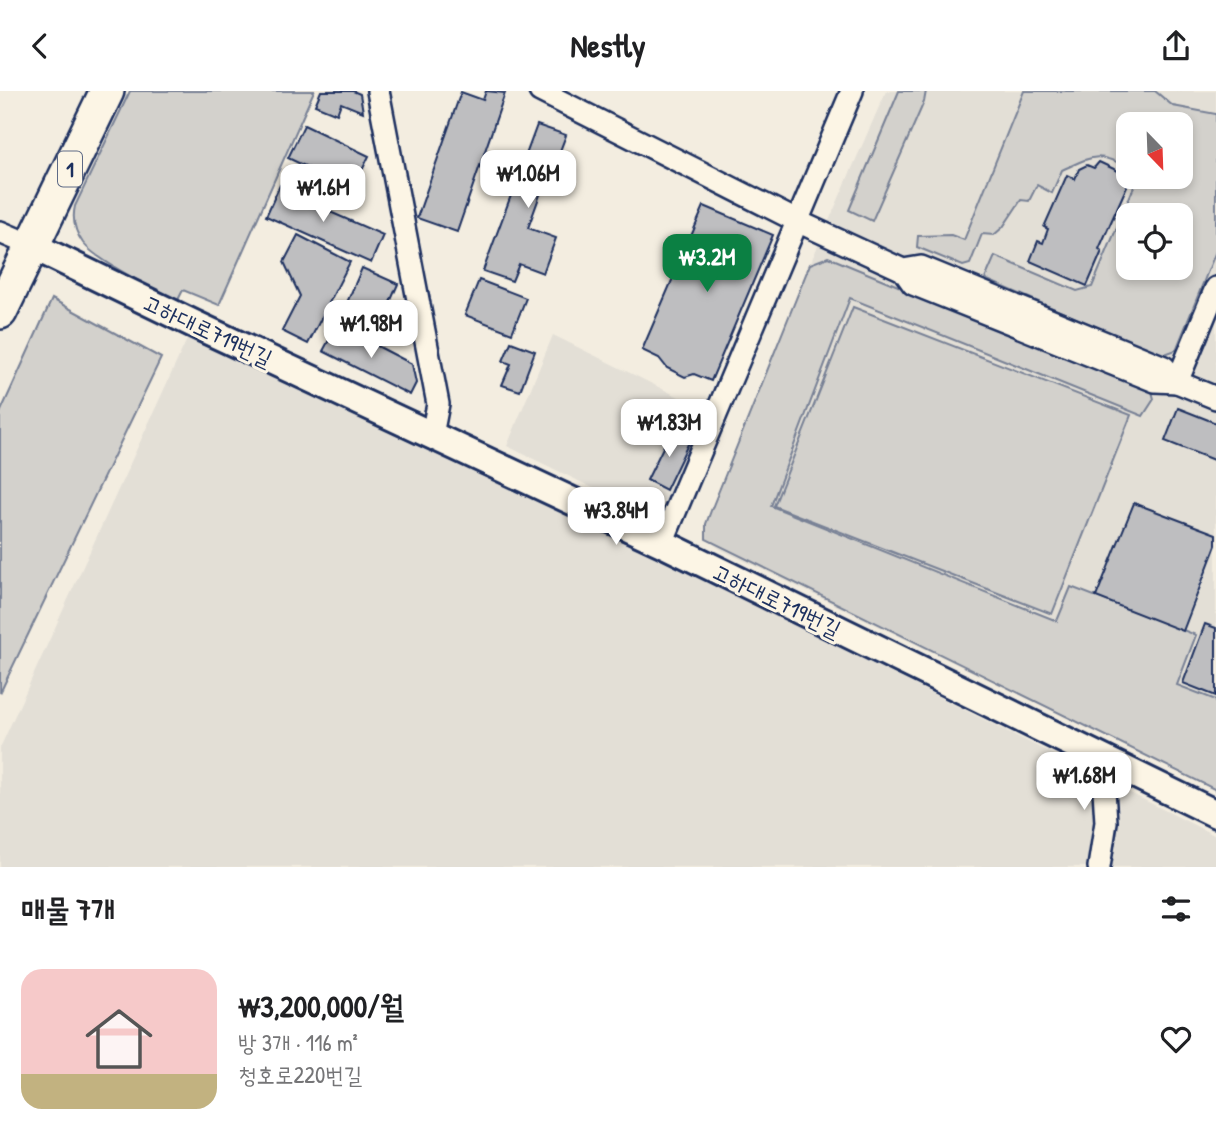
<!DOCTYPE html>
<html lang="ko">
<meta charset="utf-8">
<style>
:root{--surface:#fff;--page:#f6f6f6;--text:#202124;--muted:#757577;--line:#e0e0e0;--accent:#0b8043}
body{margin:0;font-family:"Patrick Hand","Poor Story",sans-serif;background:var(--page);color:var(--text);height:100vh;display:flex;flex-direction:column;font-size:26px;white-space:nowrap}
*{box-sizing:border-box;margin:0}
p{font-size:23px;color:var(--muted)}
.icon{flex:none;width:38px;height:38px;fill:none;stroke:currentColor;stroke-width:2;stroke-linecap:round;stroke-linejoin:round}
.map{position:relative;height:776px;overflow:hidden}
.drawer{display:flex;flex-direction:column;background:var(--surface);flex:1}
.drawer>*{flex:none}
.needle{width:46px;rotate:157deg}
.buttons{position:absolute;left:1116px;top:21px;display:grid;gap:14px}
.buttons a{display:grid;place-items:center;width:77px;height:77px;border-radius:14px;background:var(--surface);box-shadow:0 4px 10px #0003;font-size:35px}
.price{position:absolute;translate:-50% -60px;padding:0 16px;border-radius:14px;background:#fff;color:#222;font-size:23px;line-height:46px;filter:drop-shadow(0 2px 4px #0008)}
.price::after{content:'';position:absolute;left:50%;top:42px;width:21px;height:16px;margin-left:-10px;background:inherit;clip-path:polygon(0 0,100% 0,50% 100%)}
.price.active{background:var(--accent);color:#fff}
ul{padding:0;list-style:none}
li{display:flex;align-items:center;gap:21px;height:175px;padding:0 21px}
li+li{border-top:2px solid var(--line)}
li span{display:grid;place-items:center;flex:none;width:196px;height:140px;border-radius:21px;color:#555}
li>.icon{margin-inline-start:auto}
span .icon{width:84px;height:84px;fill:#fffc;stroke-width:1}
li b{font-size:30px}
h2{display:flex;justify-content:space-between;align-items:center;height:84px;padding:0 21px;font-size:30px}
header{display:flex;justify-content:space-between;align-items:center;height:91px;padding:0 21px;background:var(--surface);font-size:32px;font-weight:800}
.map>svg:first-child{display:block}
.built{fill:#e3dfd6;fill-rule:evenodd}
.green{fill:#d3d1cc;stroke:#778095;stroke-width:2;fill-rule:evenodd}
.building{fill:#bebec0;stroke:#1b2f5e;stroke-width:2}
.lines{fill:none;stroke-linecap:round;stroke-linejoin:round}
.minor-casing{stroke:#1b2f5e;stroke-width:26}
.tertiary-casing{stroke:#1b2f5e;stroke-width:32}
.primary-casing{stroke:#1b2f5e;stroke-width:38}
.minor{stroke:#fcf5e5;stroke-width:21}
.tertiary{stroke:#fcf5e5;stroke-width:26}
.primary{stroke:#fcf5e5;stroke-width:33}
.labels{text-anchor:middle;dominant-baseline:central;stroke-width:6;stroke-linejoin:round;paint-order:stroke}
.shield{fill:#fcf5e5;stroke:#5e6a86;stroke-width:2}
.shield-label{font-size:21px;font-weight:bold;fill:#1b2f5e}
.street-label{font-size:23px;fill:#1b2f5e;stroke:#fcf5e5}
</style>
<header><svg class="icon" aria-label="back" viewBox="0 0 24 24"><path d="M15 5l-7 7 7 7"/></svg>Nestly<svg class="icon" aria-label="share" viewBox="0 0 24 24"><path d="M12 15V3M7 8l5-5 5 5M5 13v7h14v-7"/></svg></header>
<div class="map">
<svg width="1216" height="776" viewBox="0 0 1216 776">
<rect width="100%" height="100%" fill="#f3ede0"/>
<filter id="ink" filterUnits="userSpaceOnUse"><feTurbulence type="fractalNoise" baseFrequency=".0143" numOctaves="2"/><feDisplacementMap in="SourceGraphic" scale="14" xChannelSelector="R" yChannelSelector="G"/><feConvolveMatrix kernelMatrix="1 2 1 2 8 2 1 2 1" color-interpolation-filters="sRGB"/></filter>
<g filter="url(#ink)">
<!-- built -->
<g class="built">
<path d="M886 0H1216V699L720 458 706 448V433L712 417 810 173ZM1129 33H1181V86H1129ZM1129 124H1181V177H1129Z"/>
<polygon points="194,233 1216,745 1216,776 0,776 0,657"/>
<polygon points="553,244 701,317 702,327 668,408 640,420 507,355"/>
</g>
<!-- green -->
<g class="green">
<path d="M130 0H314L219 214 183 199 177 211C155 198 97 170 83 152 75 141 72 128 75 115Z"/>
<polygon points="899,0 926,0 924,11 872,130 849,119"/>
<path d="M1024 0H1155L1173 15 1216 23V160L1176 259 1162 264 985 188 995 165 1077 200 1092 196 1138 86H1181V33H1129V76C1096 61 1095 64 1062 79L1052 102 1037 94 1029 110 1021 109 1003 136 994 144 982 143 970 173 963 175 917 156 918 145 951 144 964 149ZM1129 124H1181V177H1129Z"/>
<polygon points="828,166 1152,300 1154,308 1143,325 850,207 771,415 1057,530 1071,496 1196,544 1177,594 1216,609 1216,699 706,448 706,433 712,417 810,173"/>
<polygon points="52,208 161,267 0,602 0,322"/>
<polygon points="853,216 1131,324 1052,523 774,415"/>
</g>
<!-- building -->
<g class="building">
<polygon points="321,0 353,0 360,3 363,21 341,12 337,23 315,14"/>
<polygon points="486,0 505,2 457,141 417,127 461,1 483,9"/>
<polygon points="304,34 369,65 353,98 288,67"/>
<polygon points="537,34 566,44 557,68 573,73 570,81 561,78 555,94 545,90 528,137 556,147 543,182 519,173 512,190 483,180"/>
<polygon points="1099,71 1131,86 1099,158 1102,160 1087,195 1030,170 1038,150 1043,152 1048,138 1044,136 1067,84 1075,88 1079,78 1087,74 1094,77"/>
<polygon points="287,89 303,96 298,107 383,144 371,172 266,125 280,94 284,96"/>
<polygon points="704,115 773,144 711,290 694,283 685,286 667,277 659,267 642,259"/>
<polygon points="298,144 350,171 308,253 282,240 300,205 284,171"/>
<polygon points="362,177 398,193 378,239 342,223"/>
<polygon points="479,189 526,207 512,242 465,224"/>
<polygon points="337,234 412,273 416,292 410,304 323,260"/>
<polygon points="511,251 535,260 520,300 502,294 511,273 503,270"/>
<polygon points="1178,317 1216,332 1216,370 1165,350"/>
<polygon points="672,338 691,347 666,399 647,389"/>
<polygon points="1134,412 1216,443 1216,454 1183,540 1096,506"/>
<polygon points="1205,533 1216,537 1216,605 1183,592"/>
</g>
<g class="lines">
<defs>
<g id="minor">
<polyline points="378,0 438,313 432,344"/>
<polyline points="540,0 797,130 903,179 913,193 1155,290 1177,291 1164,276 921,176 903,179"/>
<polyline points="0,141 33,155"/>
<polyline points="1216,197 1177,291 1216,307"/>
<polyline points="662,452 852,0"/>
<polyline points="1099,776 1106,731 1102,668"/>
</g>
<polyline id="tertiary" points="33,155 194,233 662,452 1216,723"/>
<polyline id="primary" points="0,221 107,0"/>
</defs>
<!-- minor casing -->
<use href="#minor" class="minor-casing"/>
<!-- tertiary casing -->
<use href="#tertiary" class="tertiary-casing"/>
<!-- primary casing -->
<use href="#primary" class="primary-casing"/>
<!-- minor -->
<use href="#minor" class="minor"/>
<!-- tertiary -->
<use href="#tertiary" class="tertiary"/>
<!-- primary -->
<use href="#primary" class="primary"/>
</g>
</g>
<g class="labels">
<!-- shield labels -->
<rect class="shield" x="58" y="60.5" width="24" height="35" rx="5"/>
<g class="shield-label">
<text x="70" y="78">1</text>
</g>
<!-- street labels -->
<g class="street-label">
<text transform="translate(208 239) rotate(25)">고하대로719번길</text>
<text transform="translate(777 509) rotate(26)">고하대로719번길</text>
</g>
</g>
</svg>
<div class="buttons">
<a><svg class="needle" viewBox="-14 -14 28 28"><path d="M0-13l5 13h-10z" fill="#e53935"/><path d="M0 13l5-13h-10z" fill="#757577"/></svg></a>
<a><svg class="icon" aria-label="locate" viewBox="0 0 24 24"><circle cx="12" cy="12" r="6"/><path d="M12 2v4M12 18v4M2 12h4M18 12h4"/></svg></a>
</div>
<b class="price" style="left:528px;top:119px">₩1.06M</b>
<b class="price" style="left:323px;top:133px">₩1.6M</b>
<b class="price active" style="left:707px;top:203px">₩3.2M</b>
<b class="price" style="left:371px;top:269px">₩1.98M</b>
<b class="price" style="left:669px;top:368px">₩1.83M</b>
<b class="price" style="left:616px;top:456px">₩3.84M</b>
<b class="price" style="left:1084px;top:721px">₩1.68M</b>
</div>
<section class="drawer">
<h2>매물 7개<svg class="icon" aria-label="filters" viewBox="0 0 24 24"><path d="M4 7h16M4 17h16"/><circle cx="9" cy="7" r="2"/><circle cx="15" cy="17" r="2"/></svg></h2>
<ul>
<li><span style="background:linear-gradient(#f6c9c9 75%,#c2b280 0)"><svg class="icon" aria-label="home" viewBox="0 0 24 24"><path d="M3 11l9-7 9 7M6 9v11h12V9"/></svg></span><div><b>₩3,200,000/월</b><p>방 3개 · 116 m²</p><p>청호로220번길</p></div><svg class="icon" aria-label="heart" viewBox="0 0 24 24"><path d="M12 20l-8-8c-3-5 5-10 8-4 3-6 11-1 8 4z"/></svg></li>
</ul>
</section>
